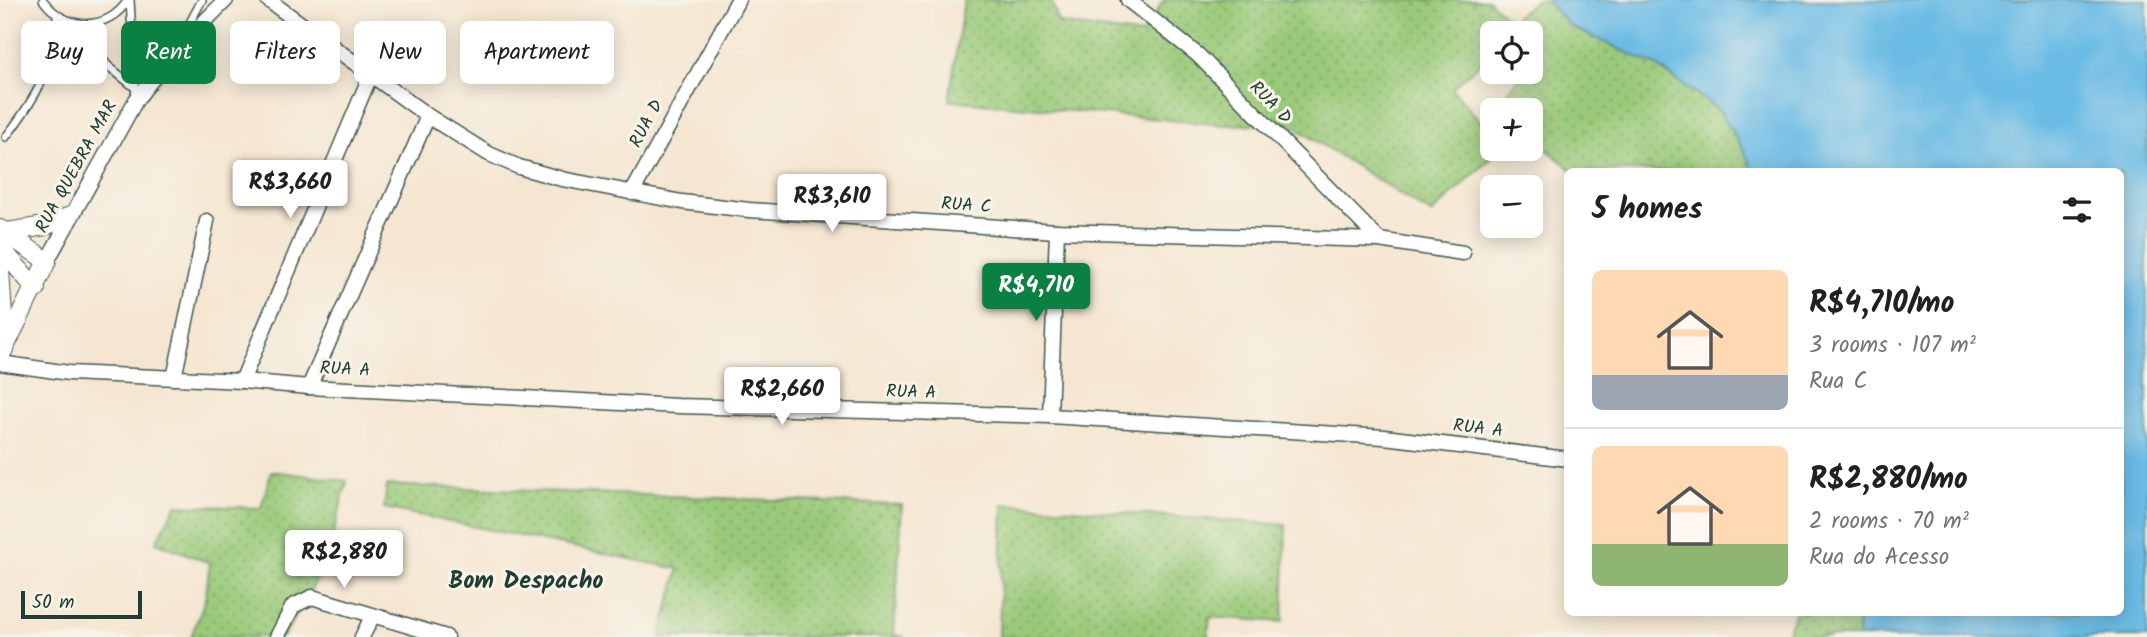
<!DOCTYPE html>
<meta charset="utf-8">
<style>
:root{--surface:#fff;--page:#f2f2f2;--text:#202124;--muted:#757577;--line:#e0e0e0;--accent:#0b8043}
body{margin:0;font-family:Kalam,sans-serif;background:var(--page);color:var(--text);height:100vh;display:flex;flex-direction:column;font-size:26px;white-space:nowrap}
*{box-sizing:border-box;margin:0}
p{font-size:23px;color:var(--muted)}
.icon{flex:none;width:38px;height:38px;fill:none;stroke:currentColor;stroke-width:2;stroke-linecap:round;stroke-linejoin:round}
.map{position:relative;flex:1;overflow:hidden}
.drawer{position:absolute;left:1564px;top:168px;width:560px;height:448px;display:flex;flex-direction:column;background:var(--surface);border-radius:10px;box-shadow:0 4px 18px #0003}
.drawer>*{flex:none}
.hud{position:absolute;left:21px;top:21px;width:665px;height:63px;display:flex;gap:14px}
.tools{position:absolute;left:1480px;top:21px;display:grid;gap:14px}
.tools a{display:grid;place-items:center;width:63px;height:63px;border-radius:10px;background:var(--surface);box-shadow:0 4px 18px #0003;font-size:35px}
.scale{position:absolute;left:21px;bottom:18px;width:121px;box-sizing:border-box;padding-left:7px;border:4px solid #1f3d34;border-top:0;font-size:19px;line-height:24px;white-space:nowrap;color:#1f3d34;-webkit-text-stroke:5px #f7f3e8;paint-order:stroke}
.price{position:absolute;translate:-50% -60px;padding:0 16px;border-radius:7px;background:#fff;color:#222;font-size:23px;line-height:46px;filter:drop-shadow(0 2px 4px #0008)}
.price::after{content:'';position:absolute;left:50%;top:42px;width:21px;height:16px;margin-left:-10px;background:inherit;clip-path:polygon(0 0,100% 0,50% 100%)}
.price.current{background:var(--accent);color:#fff}
ul{padding:0;list-style:none}
li{display:flex;align-items:center;gap:21px;height:175px;padding:0 28px}
li+li{border-top:2px solid var(--line)}
li span{display:grid;place-items:center;flex:none;width:196px;height:140px;border-radius:10px;color:#555}
li>.icon{margin-inline-start:auto}
span .icon{width:84px;height:84px;fill:#fffc;stroke-width:1}
li b{font-size:30px}
h2{display:flex;justify-content:space-between;align-items:center;height:84px;padding:0 28px;font-size:30px}
.pill{padding:0 24px;border-radius:10px;background:var(--surface);box-shadow:0 4px 18px #0003;font-size:24px;line-height:63px}
.pill.current{background:var(--accent);color:#fff}
.map>svg:first-child{display:block}
.grass{fill:url(#grass-dots);stroke:#5c8456;stroke-width:2}
.water{fill:#6abbe5;stroke:#447c8c;stroke-width:2}
.lines{fill:none;stroke-linecap:round;stroke-linejoin:round}
.service-casing{stroke:#3f564c;stroke-width:10}
.minor-casing{stroke:#3f564c;stroke-width:17}
.tertiary-casing{stroke:#3f564c;stroke-width:20}
.service{stroke:#fff;stroke-width:7}
.minor{stroke:#fff;stroke-width:14}
.tertiary{stroke:#fff;stroke-width:18}
.labels{text-anchor:middle;dominant-baseline:central;stroke-width:6;stroke-linejoin:round;paint-order:stroke}
.street-label{font-size:18px;fill:#1f3d34;stroke:#f7f3e8}
.district-label{font-size:24px;font-weight:bold;fill:#1f3d34;stroke:#f7f3e8}
</style>
<div class="map">
<svg width="2147" height="637" viewBox="0 0 2147 637">
<defs>
<pattern id="grass-dots" width="8" height="8" patternUnits="userSpaceOnUse" patternTransform="scale(1.75)"><rect width="8" height="8" fill="#9aca79"/><path d="M2 2h.1M6 6h.1" fill="none" stroke="#7da564" stroke-width="1.8" stroke-linecap="round"/></pattern>
</defs>
<rect width="100%" height="100%" fill="#f7f3e8"/>
<filter id="ink" filterUnits="userSpaceOnUse"><feTurbulence type="fractalNoise" baseFrequency=".0143" numOctaves="2"/><feDisplacementMap in="SourceGraphic" scale="14" xChannelSelector="R" yChannelSelector="G"/><feConvolveMatrix kernelMatrix="1 2 1 2 8 2 1 2 1" color-interpolation-filters="sRGB"/></filter>
<filter id="wash" filterUnits="userSpaceOnUse"><feTurbulence type="fractalNoise" baseFrequency=".00686" numOctaves="4" result="noise"/><feDisplacementMap in="SourceGraphic" scale="28" xChannelSelector="R" yChannelSelector="G"/><feGaussianBlur stdDeviation="1.57" result="paint"/><feColorMatrix in="noise" values="0 0 0 0 0 0 0 0 0 0 0 0 0 0 0 0 0 1.4 0 .05"/><feComposite in="paint" operator="in"/></filter>
<g filter="url(#wash)">
<rect width="100%" height="100%" fill="#f5e6d1"/>
<!-- grass -->
<g class="grass">
<polygon points="964,0 1051,0 1059,23 1142,35 1164,0 1488,0 1511,21 1536,0 1546,0 1571,27 1657,66 1718,110 1744,150 1753,171 1573,171 1531,136 1531,110 1498,108 1520,74 1517,72 1531,72 1531,33 1493,33 1493,57 1489,55 1452,88 1493,136 1493,149 1501,149 1431,214 1288,123 1225,125 949,100"/>
<polygon points="271,471 347,481 325,566 283,637 191,637 205,600 210,563 156,542 176,505 261,508"/>
<polygon points="387,485 902,505 894,635 905,637 660,637 679,569 384,508"/>
<polygon points="1003,504 1286,525 1283,622 1210,617 1208,637 999,637"/>
<polygon points="1795,613 1857,613 1858,637 1785,637"/>
</g>
<!-- water -->
<polygon class="water" points="1546,0 2147,0 2147,637 1858,637 1857,613 2121,612 2121,172 1753,171 1744,150 1718,109 1657,66 1571,27"/>
</g>
<g filter="url(#ink)">
<g class="lines">
<defs>
<g id="service">
<path d="M43 0C64 30 107 33 128 0"/>
<polyline points="130,0 136,100"/>
<polyline points="78,24 107,65 133,86"/>
<polyline points="181,39 202,0"/>
<path d="M6 137C35 99 57 64 57 15"/>
</g>
<g id="minor">
<polyline points="268,0 428,116 489,154 519,167 562,179 682,202 749,210 1057,231 1379,240 1463,253"/>
<polyline points="1128,0 1198,55 1379,240"/>
<polyline points="632,193 738,0"/>
<polyline points="47,261 136,100 172,54 226,0"/>
<polyline points="0,363 69,373 242,381 309,387 678,406 1050,416 1384,437 1568,459"/>
<polyline points="174,378 207,221"/>
<polyline points="242,381 371,74"/>
<polyline points="309,387 428,116"/>
<polyline points="1050,416 1057,231"/>
<polyline points="277,637 293,606 312,597 446,637"/>
<polyline points="362,637 372,617"/>
</g>
<g id="tertiary">
<polyline points="0,229 47,261 0,357"/>
<polyline points="7,232 45,226 70,216"/>
<polyline points="0,247 36,289"/>
<polyline points="0,269 5,346"/>
</g>
</defs>
<!-- service casing -->
<use href="#service" class="service-casing"/>
<!-- minor casing -->
<use href="#minor" class="minor-casing"/>
<!-- tertiary casing -->
<use href="#tertiary" class="tertiary-casing"/>
<!-- service -->
<use href="#service" class="service"/>
<!-- minor -->
<use href="#minor" class="minor"/>
<!-- tertiary -->
<use href="#tertiary" class="tertiary"/>
</g>
</g>
<g class="labels">
<!-- street labels -->
<g class="street-label">
<text transform="translate(1270 103) rotate(46)">RUA D</text>
<text transform="translate(647 124) rotate(-62)">RUA D</text>
<text transform="translate(77 167) rotate(-61)">RUA QUEBRA MAR</text>
<text transform="translate(966 206) rotate(4)">RUA C</text>
<text transform="translate(345 370) rotate(3)">RUA A</text>
<text transform="translate(911 393) rotate(2)">RUA A</text>
<text transform="translate(1478 429) rotate(7)">RUA A</text>
</g>
<!-- district labels -->
<g class="district-label">
<text x="526" y="581">Bom Despacho</text>
</g>
</g>
</svg>
<div class="tools">
<a><svg class="icon" aria-label="locate" viewBox="0 0 24 24"><circle cx="12" cy="12" r="6"/><path d="M12 2v4M12 18v4M2 12h4M18 12h4"/></svg></a>
<a>+</a>
<a>−</a>
</div>
<div class="scale">50 m</div>
<b class="price" style="left:290px;top:220px">R$3,660</b>
<b class="price" style="left:832px;top:234px">R$3,610</b>
<b class="price current" style="left:1036px;top:323px">R$4,710</b>
<b class="price" style="left:782px;top:427px">R$2,660</b>
<b class="price" style="left:344px;top:590px">R$2,880</b>
<div class="hud">
<a class="pill">Buy</a>
<a class="pill current">Rent</a>
<a class="pill">Filters</a>
<a class="pill">New</a>
<a class="pill">Apartment</a>
</div>
<section class="drawer">
<h2>5 homes<svg class="icon" aria-label="filters" viewBox="0 0 24 24"><path d="M4 7h16M4 17h16"/><circle cx="9" cy="7" r="2"/><circle cx="15" cy="17" r="2"/></svg></h2>
<ul>
<li><span style="background:linear-gradient(#ffd9b3 75%,#9aa5b1 0)"><svg class="icon" aria-label="home" viewBox="0 0 24 24"><path d="M3 11l9-7 9 7M6 9v11h12V9"/></svg></span><div><b>R$4,710/mo</b><p>3 rooms · 107 m²</p><p>Rua C</p></div></li>
<li><span style="background:linear-gradient(#ffd9b3 70%,#8fb573 0)"><svg class="icon" aria-label="home" viewBox="0 0 24 24"><path d="M3 11l9-7 9 7M6 9v11h12V9"/></svg></span><div><b>R$2,880/mo</b><p>2 rooms · 70 m²</p><p>Rua do Acesso</p></div></li>
</ul>
</section>
</div>
